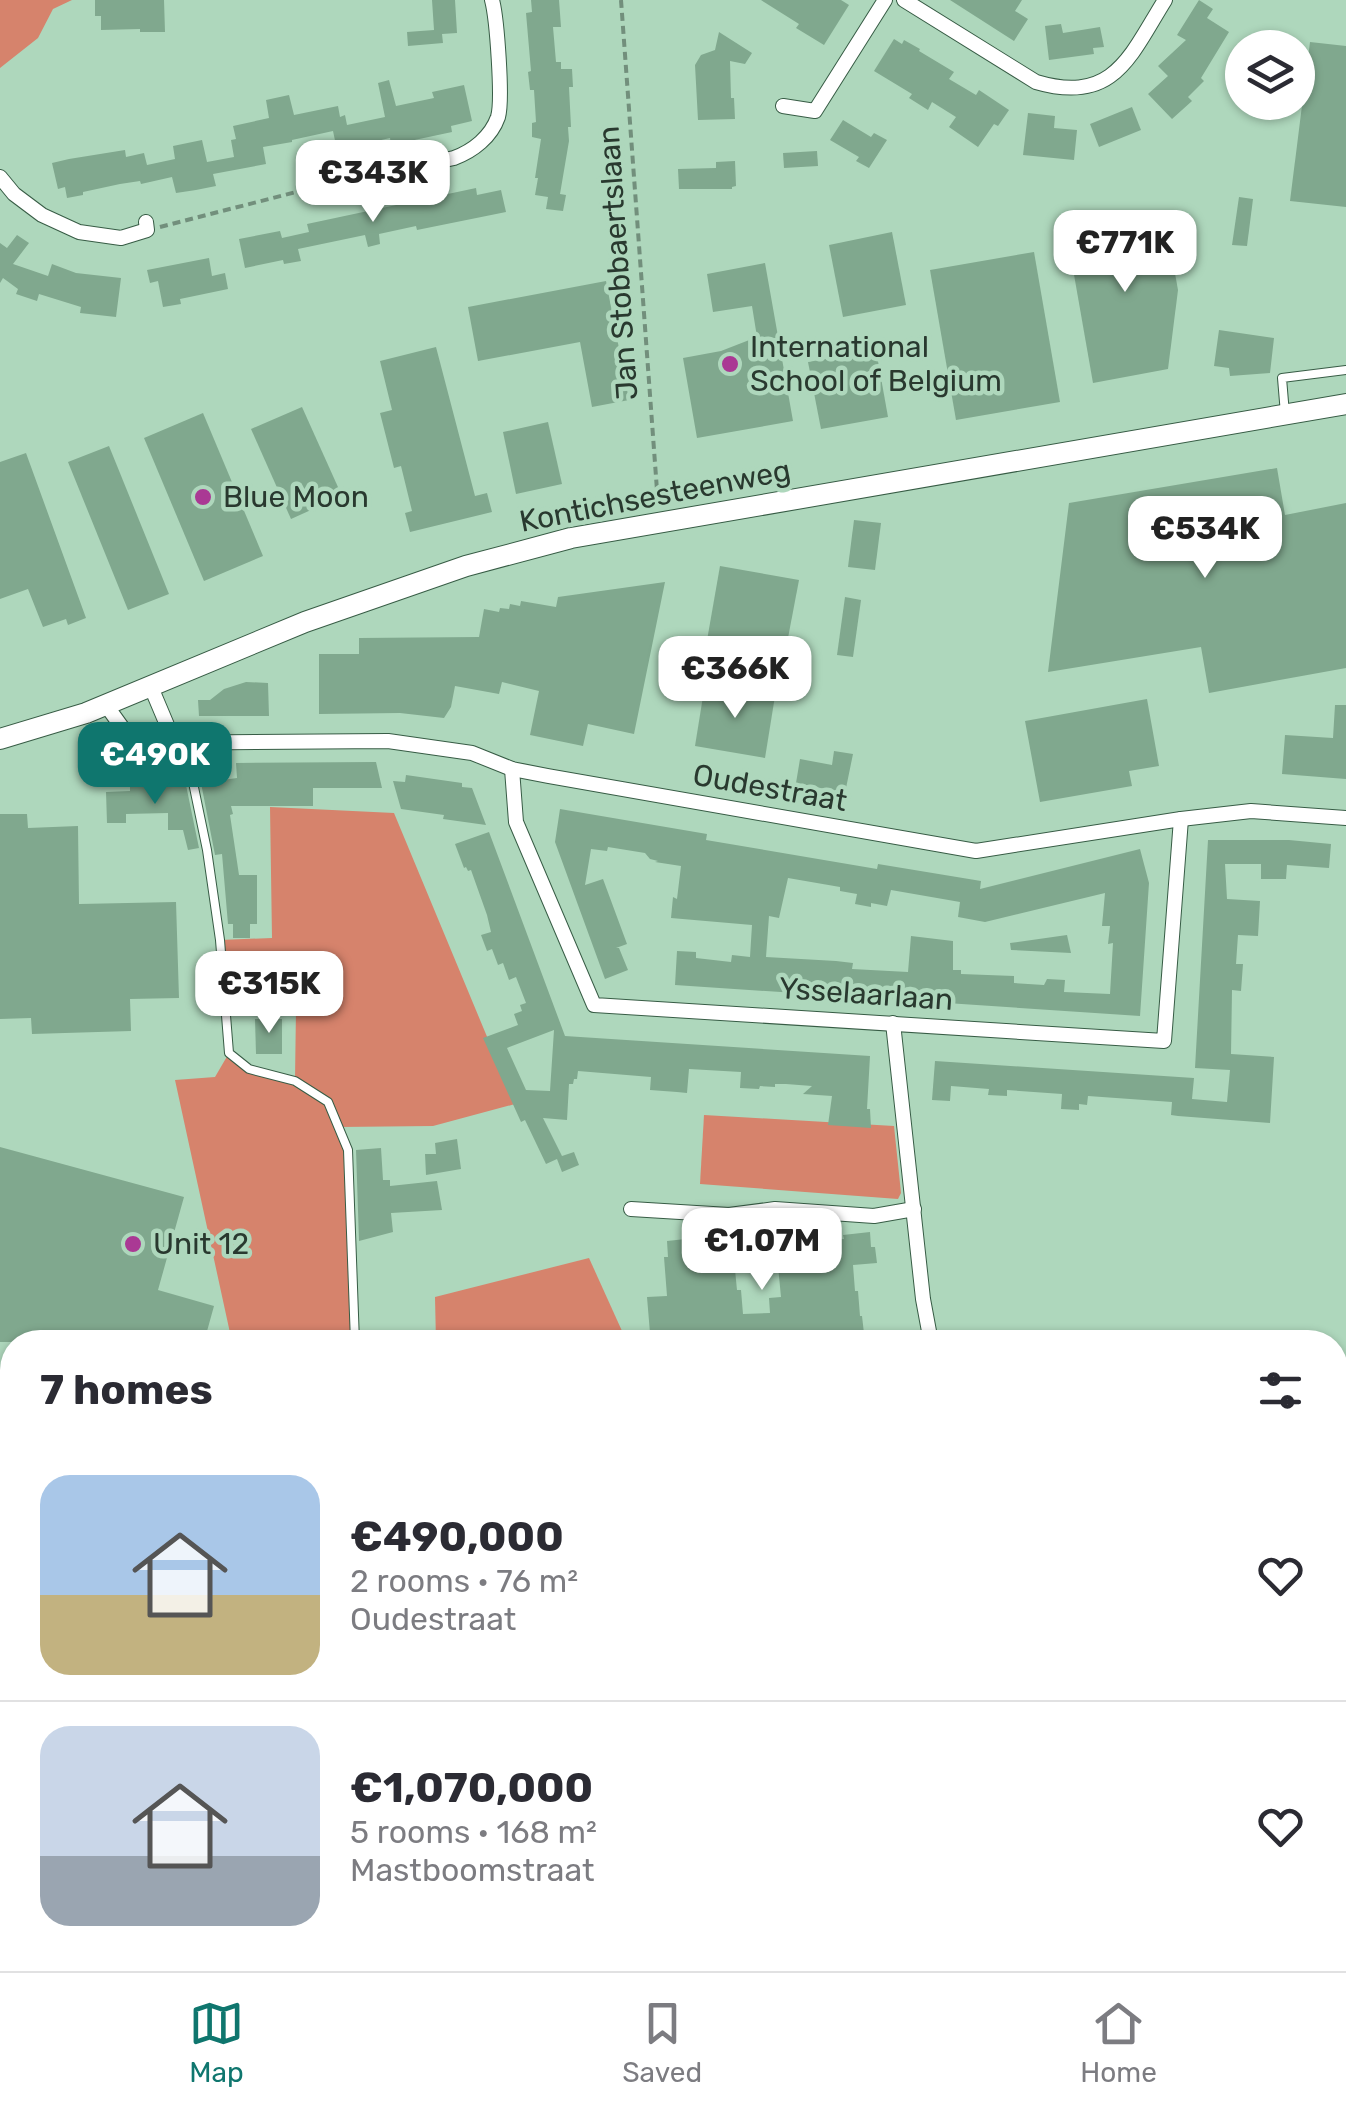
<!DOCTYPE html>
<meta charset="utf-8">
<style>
:root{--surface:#fff;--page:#f7f7f7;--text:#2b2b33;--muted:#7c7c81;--line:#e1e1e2;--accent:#0f766e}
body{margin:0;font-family:Rubik,sans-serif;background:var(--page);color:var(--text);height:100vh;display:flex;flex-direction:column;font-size:38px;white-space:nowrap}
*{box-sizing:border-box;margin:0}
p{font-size:32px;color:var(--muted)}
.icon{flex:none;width:55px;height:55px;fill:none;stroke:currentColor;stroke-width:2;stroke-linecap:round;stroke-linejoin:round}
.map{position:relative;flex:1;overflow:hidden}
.drawer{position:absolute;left:0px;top:1330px;width:1348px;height:642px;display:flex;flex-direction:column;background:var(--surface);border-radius:40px 40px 0 0;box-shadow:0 2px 8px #0004}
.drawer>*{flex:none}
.tools{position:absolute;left:1225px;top:30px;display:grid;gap:20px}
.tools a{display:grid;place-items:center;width:90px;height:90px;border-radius:50%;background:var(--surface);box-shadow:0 2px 8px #0004;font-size:50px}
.price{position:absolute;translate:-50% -85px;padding:0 22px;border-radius:20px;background:#fff;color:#222;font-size:32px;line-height:65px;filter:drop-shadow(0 2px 5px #0008)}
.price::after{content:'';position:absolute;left:50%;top:60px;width:30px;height:22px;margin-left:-15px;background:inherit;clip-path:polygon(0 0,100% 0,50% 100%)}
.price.on{background:var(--accent);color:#fff}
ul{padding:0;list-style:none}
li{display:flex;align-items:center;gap:30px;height:250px;padding:0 40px}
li+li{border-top:2px solid var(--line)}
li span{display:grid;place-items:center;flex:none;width:280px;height:200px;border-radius:30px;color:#555}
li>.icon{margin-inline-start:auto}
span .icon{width:120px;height:120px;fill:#fffc;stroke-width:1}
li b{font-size:42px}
h2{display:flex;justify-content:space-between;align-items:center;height:120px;padding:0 40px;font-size:42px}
.tab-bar{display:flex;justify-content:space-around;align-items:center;height:140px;border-top:2px solid var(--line);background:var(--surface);font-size:28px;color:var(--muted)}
.tab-bar a{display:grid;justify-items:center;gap:5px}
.tab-bar .on{color:var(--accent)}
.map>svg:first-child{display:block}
.green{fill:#d6836c}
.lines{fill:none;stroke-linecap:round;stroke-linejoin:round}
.stream{stroke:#c475b1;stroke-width:5}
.building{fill:#80a88e;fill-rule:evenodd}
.lane-casing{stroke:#375c45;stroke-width:10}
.street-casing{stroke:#375c45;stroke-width:16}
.secondary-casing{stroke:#375c45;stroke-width:22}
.path{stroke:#728f7c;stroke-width:4;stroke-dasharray:8 5;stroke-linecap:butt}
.lane{stroke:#fff;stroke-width:8}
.street{stroke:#fff;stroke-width:14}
.secondary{stroke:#fff;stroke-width:20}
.poi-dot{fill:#aa3994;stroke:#aed7bc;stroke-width:4}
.labels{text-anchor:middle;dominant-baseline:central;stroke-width:9;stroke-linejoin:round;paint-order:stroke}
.street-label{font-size:30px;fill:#29392f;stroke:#aed7bc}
.poi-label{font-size:30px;fill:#29392f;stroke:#aed7bc;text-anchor:start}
</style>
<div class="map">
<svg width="1346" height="1971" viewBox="0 0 1346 1971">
<rect width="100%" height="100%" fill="#aed7bc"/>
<!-- green -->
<g class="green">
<polygon points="0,0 72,0 53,9 38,38 0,68"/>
<polygon points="270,807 394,813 515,1104 433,1126 339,1127 348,1150 355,1342 232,1342 175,1080 215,1077 229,1053 249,1069 295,1080 296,1009 225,1011 220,940 272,938"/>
<polygon points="704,1115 894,1126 901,1193 898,1199 700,1184"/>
<polygon points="589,1258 627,1342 436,1342 435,1297"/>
<polygon points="0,1499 12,1502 12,1946 0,1943"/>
<polygon points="1335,1736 1346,1736 1346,1971 929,1971 938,1960 1335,1960"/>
<polygon points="62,1960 917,1960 908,1971 102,1971"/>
</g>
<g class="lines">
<!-- stream -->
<g class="stream">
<polyline points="1335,1729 1346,1729"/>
<polyline points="1335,1769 1346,1769"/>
<polyline points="0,1871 12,1873"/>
<polyline points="512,1960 572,1971"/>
<polyline points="917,1971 925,1960"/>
</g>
</g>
<!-- building -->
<g class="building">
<polygon points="95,0 164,0 165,32 140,32 140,29 101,30 101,16 95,16"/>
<polygon points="432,0 455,0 457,33 442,34 443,43 408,46 407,32 434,30"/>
<polygon points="531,0 559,0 561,27 553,27 556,62 561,62 561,69 572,69 573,87 569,87 571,127 568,127 569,141 560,194 566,195 563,211 546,209 548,197 535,195 538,178 535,178 541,139 532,137 532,123 536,122 534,90 530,90 528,72 531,71 526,13 532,12"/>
<polygon points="761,0 841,0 849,5 824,45 796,28 799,24"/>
<polygon points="950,0 1022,0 1015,11 1028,19 1014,41"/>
<polygon points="1199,0 1213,9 1207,18 1229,32 1201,78 1204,81 1188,97 1192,101 1172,119 1148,94 1168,76 1158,66 1186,40 1177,35"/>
<polygon points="1061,24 1063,33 1100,27 1104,47 1093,48 1094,54 1049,60 1045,26"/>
<polygon points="719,32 752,53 745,64 730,61 731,98 734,98 735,119 698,120 695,65 701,55 715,50"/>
<polygon points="894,39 902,44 904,40 920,49 919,51 954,72 949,79 976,95 979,90 1009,110 998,126 994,124 978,147 949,127 956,117 932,102 928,110 909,98 912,94 874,71"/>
<polygon points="1310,42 1346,46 1346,207 1290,201"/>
<polygon points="389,80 396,106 434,98 432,92 464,85 472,121 451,126 452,132 391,145 390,138 337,150 333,131 292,140 292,142 263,147 266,164 213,174 216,186 196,190 176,193 172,177 141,184 140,181 120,184 83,192 83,195 67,198 65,187 58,189 52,163 69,159 125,150 126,157 144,153 147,165 175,159 173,146 202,140 207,162 234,157 231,140 236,139 233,126 269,118 266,100 289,95 294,115 338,106 340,117 345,115 347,125 385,117 378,83"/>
<polygon points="1132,107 1141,130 1099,147 1090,124"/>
<polygon points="1028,113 1055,116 1054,128 1077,130 1074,160 1023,155"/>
<polygon points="843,120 871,137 874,133 887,140 869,168 856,161 859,157 830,140"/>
<polygon points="817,151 818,166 784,168 783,153"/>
<polygon points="735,161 736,186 732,187 732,189 679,189 678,169 716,168 716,162"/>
<polygon points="476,188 477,195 501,190 506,212 417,230 416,226 379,234 380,244 368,247 365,235 298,249 301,261 284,264 283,260 245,268 239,239 280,231 282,238 309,232 307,224"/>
<polygon points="1239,197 1253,199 1247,246 1232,245"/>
<polygon points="1164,213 1178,290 1168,369 1093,383 1066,229"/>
<polygon points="892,232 906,305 843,317 829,245"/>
<polygon points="17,235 29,243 13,264 48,276 52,264 76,273 121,278 116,317 80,313 81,307 39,294 37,301 16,294 18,289 3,278 0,283 0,243 7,248"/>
<polygon points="1034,252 1060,402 956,420 930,270"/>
<polygon points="209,258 212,276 225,273 228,289 180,299 181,304 163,307 158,281 150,283 147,270"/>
<polygon points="765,263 793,421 697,438 683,358 721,351 757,337 752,306 713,312 707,274"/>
<polygon points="606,281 629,400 592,407 580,342 478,361 468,307"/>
<polygon points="1219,330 1274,338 1270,373 1230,376 1229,368 1214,366"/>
<polygon points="436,347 475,496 487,493 492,512 410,532 405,513 412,511 401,466 394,468 380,413 392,410 380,361"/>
<polygon points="876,350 888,417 821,429 808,362"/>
<polygon points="302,407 342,496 291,519 251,429"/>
<polygon points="203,413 263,556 204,581 144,438"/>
<polygon points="548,422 562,484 516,494 503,432"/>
<polygon points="109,446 169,594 128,610 68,462"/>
<polygon points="26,453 86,618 68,625 66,619 43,627 28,589 0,599 0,462"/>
<polygon points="1277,468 1285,515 1346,503 1346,668 1209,693 1201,647 1048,672 1069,503"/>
<polygon points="854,520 881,523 875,570 848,567"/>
<polygon points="720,566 799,580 784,659 706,646"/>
<polygon points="665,582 634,734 588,724 583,746 530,735 539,691 502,682 499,694 455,686 451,707 444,718 400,713 319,714 319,654 359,654 359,638 479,637 484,609 499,612 500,608 509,609 510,604 520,606 521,601 556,607 558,597"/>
<polygon points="845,597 861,600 853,657 837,655"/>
<polygon points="246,682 268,683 269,716 199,716 198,700 210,700 224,689"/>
<polygon points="705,684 775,696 765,758 695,746"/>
<polygon points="1147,699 1159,766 1129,771 1132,786 1040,802 1025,721"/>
<polygon points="1335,705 1346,705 1346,779 1282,774 1285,735 1333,738"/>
<polygon points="834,751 853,754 845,793 796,783 800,759 832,765"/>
<polygon points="376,762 382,788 313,788 313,806 231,806 233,814 230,815 239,875 257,875 257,924 250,924 250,938 233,938 233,924 228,924 222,854 215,855 201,783 237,778 236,763"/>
<polygon points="406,775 462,783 462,787 472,788 486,825 443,819 444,815 401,809 393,781 405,782"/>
<polygon points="183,783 186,785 199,848 188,850 183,830 168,830 168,813 126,814 126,823 107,823 106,792 130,791 130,784"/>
<path d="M560 809 707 834 706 840 877 869 878 864 981 881 980 889 1140 849 1149 883 1140 1016 675 985 677 951 696 952V958L731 962 732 955 750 957 752 925 671 918 673 897 677 899 681 866 655 862 658 861 650 859 645 853 608 847 607 851 591 849 585 885 603 879 627 944 616 948H619L628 970 605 979 555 842ZM788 878 840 887V891L857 894 855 904 871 907V903L887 906 891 890 960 902 958 917 985 922 1105 893 1102 926H1110L1108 944 1113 943 1110 994 1064 992 1065 980 1047 979 1044 985 1014 983V976L961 974V970H953V941L911 936 908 972 852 969 853 963 836 961 766 957 769 916 779 918Z"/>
<polygon points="0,814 27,814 28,828 78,826 79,904 176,902 179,998 130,999 131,1031 32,1034 31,1018 0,1019"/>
<path d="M489 832 565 1036 870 1056 867 1109H870L871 1128 828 1125 832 1096 803 1094 812 1086 786 1084H775V1087L760 1086 759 1089 740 1088 741 1072 689 1069 687 1093 677 1092 650 1090 651 1077 578 1071 577 1079H574L573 1084H569L567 1120 543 1118 562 1156 574 1152 579 1165 562 1172 557 1159 546 1164 525 1120 521 1122 483 1038 518 1025 514 1014 522 1011 520 1005 526 1003 516 977 509 980 503 963 498 965 492 949 487 951 481 935 491 932 487 915 471 870 468 871 466 867 464 868 455 844ZM554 1030 550 1091 526 1090 507 1048Z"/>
<polygon points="1208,840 1289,840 1331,844 1329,868 1287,865 1286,879 1261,879 1261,864 1225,864 1227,899 1260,901 1258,936 1238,935 1236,964 1243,964 1241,991 1232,990 1231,1054 1274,1057 1270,1123 1178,1116 1171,1115 1172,1102 1088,1096 1087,1105 1079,1104 1079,1110 1061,1109 1062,1094 1007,1090 1007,1096 988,1095 989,1089 951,1086 950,1101 932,1100 935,1061 1194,1078 1192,1099 1227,1102 1230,1070 1195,1068"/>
<polygon points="1067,935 1071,953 1011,950 1010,943"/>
<polygon points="255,1019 282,1019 282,1054 256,1054"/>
<polygon points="457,1139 461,1169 426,1175 425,1154 436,1154 435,1143"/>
<polygon points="0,1147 184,1197 158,1290 214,1306 204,1342 0,1342"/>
<polygon points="381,1148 383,1180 390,1180 390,1186 437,1181 442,1210 391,1213 393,1232 359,1241 356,1150"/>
<polygon points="870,1232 871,1247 875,1247 877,1263 853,1265 855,1291 858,1291 860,1316 862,1316 865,1342 654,1342 650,1333 647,1297 667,1296 664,1257 668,1257 667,1241 695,1238 695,1243 732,1239 737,1290 741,1290 743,1314 770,1313 769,1298 781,1297 778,1266 763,1267 760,1237 776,1236 776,1239 792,1238 792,1243 844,1239 843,1235"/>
</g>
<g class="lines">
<defs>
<g id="lane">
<polyline points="1285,414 1282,378 1346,370"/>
<polyline points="185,744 207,850 220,940 229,1053 249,1069 295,1081 328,1102 348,1150 355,1342"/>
<polyline points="1037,1971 1038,1960"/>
</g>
<g id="street">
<path d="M904 0 1036 82C1114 105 1130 56 1165 0"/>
<polyline points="783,106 815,111 885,0"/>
<polyline points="0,177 14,194 42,215 79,232 121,238 147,230 146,222"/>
<path d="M308 178 311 189 454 158C473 151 491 137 498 117 503 100 497 19 492 0"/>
<polyline points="151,687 175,744"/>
<polyline points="106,705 129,737 148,743 388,741 472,753 512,769 548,776 976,851 1181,819 1251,811 1346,818"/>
<polyline points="512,769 516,822 594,1005 1164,1041 1181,819"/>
<polyline points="893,1023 923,1299 931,1342"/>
<polyline points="631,1209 729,1215 775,1209 874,1216 914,1209"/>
</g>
<polyline id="secondary" points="0,739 86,713 305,622 466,566 571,538 1346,404"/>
</defs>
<!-- lane casing -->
<use href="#lane" class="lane-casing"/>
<!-- street casing -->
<use href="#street" class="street-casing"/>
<!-- secondary casing -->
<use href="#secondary" class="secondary-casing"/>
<!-- path -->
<g class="path">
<polyline points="621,0 658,504"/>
<polyline points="160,227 296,192"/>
<polyline points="95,731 112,742"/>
</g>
<!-- lane -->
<use href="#lane" class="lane"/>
<!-- street -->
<use href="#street" class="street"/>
<!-- secondary -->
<use href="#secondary" class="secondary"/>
</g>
<!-- markers -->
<g class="poi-dot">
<circle cx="730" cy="364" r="10"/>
<circle cx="203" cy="497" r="10"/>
<circle cx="133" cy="1244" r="10"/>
</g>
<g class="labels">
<!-- street labels -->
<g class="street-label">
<text transform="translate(618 263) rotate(-94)">Jan Stobbaertslaan</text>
<text transform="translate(655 496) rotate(-11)">Kontichsesteenweg</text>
<text transform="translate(770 788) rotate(10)">Oudestraat</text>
<text transform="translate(866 994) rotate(4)">Ysselaarlaan</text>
</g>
<!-- poi labels -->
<g class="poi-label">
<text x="750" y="347">International<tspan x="750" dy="34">School of Belgium</tspan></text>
<text x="223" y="497">Blue Moon</text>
<text x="153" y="1244">Unit 12</text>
</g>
</g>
</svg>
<div class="tools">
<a><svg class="icon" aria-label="layers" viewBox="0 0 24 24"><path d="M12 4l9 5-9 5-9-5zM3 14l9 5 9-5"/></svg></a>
</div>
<b class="price" style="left:373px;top:225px">€343K</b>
<b class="price" style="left:1125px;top:295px">€771K</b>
<b class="price" style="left:1205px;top:581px">€534K</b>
<b class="price" style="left:735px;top:721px">€366K</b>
<b class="price on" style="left:155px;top:807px">€490K</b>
<b class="price" style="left:269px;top:1036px">€315K</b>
<b class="price" style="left:762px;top:1293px">€1.07M</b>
<section class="drawer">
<h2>7 homes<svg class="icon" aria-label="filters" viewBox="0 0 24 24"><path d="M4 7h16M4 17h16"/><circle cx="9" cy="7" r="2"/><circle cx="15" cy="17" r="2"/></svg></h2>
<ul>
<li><span style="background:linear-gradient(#a9c7e8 60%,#c2b280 0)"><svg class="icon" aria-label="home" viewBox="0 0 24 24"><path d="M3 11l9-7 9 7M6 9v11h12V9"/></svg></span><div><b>€490,000</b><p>2 rooms · 76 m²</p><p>Oudestraat</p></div><svg class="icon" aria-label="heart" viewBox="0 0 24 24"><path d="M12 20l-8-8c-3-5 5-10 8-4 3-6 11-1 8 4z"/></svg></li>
<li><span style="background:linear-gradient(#c9d6e8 65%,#9aa5b1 0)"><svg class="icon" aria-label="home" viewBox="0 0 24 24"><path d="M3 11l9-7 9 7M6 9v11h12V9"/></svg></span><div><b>€1,070,000</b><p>5 rooms · 168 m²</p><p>Mastboomstraat</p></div><svg class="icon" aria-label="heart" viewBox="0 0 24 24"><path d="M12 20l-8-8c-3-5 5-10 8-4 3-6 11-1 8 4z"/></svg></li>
</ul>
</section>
</div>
<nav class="tab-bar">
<a class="on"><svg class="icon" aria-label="map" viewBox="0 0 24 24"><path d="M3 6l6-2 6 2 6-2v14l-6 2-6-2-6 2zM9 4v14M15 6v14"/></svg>Map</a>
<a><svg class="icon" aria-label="saved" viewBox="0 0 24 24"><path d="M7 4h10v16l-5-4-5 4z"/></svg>Saved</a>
<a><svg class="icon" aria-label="home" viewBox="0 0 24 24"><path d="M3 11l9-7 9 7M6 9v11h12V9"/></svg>Home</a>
</nav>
